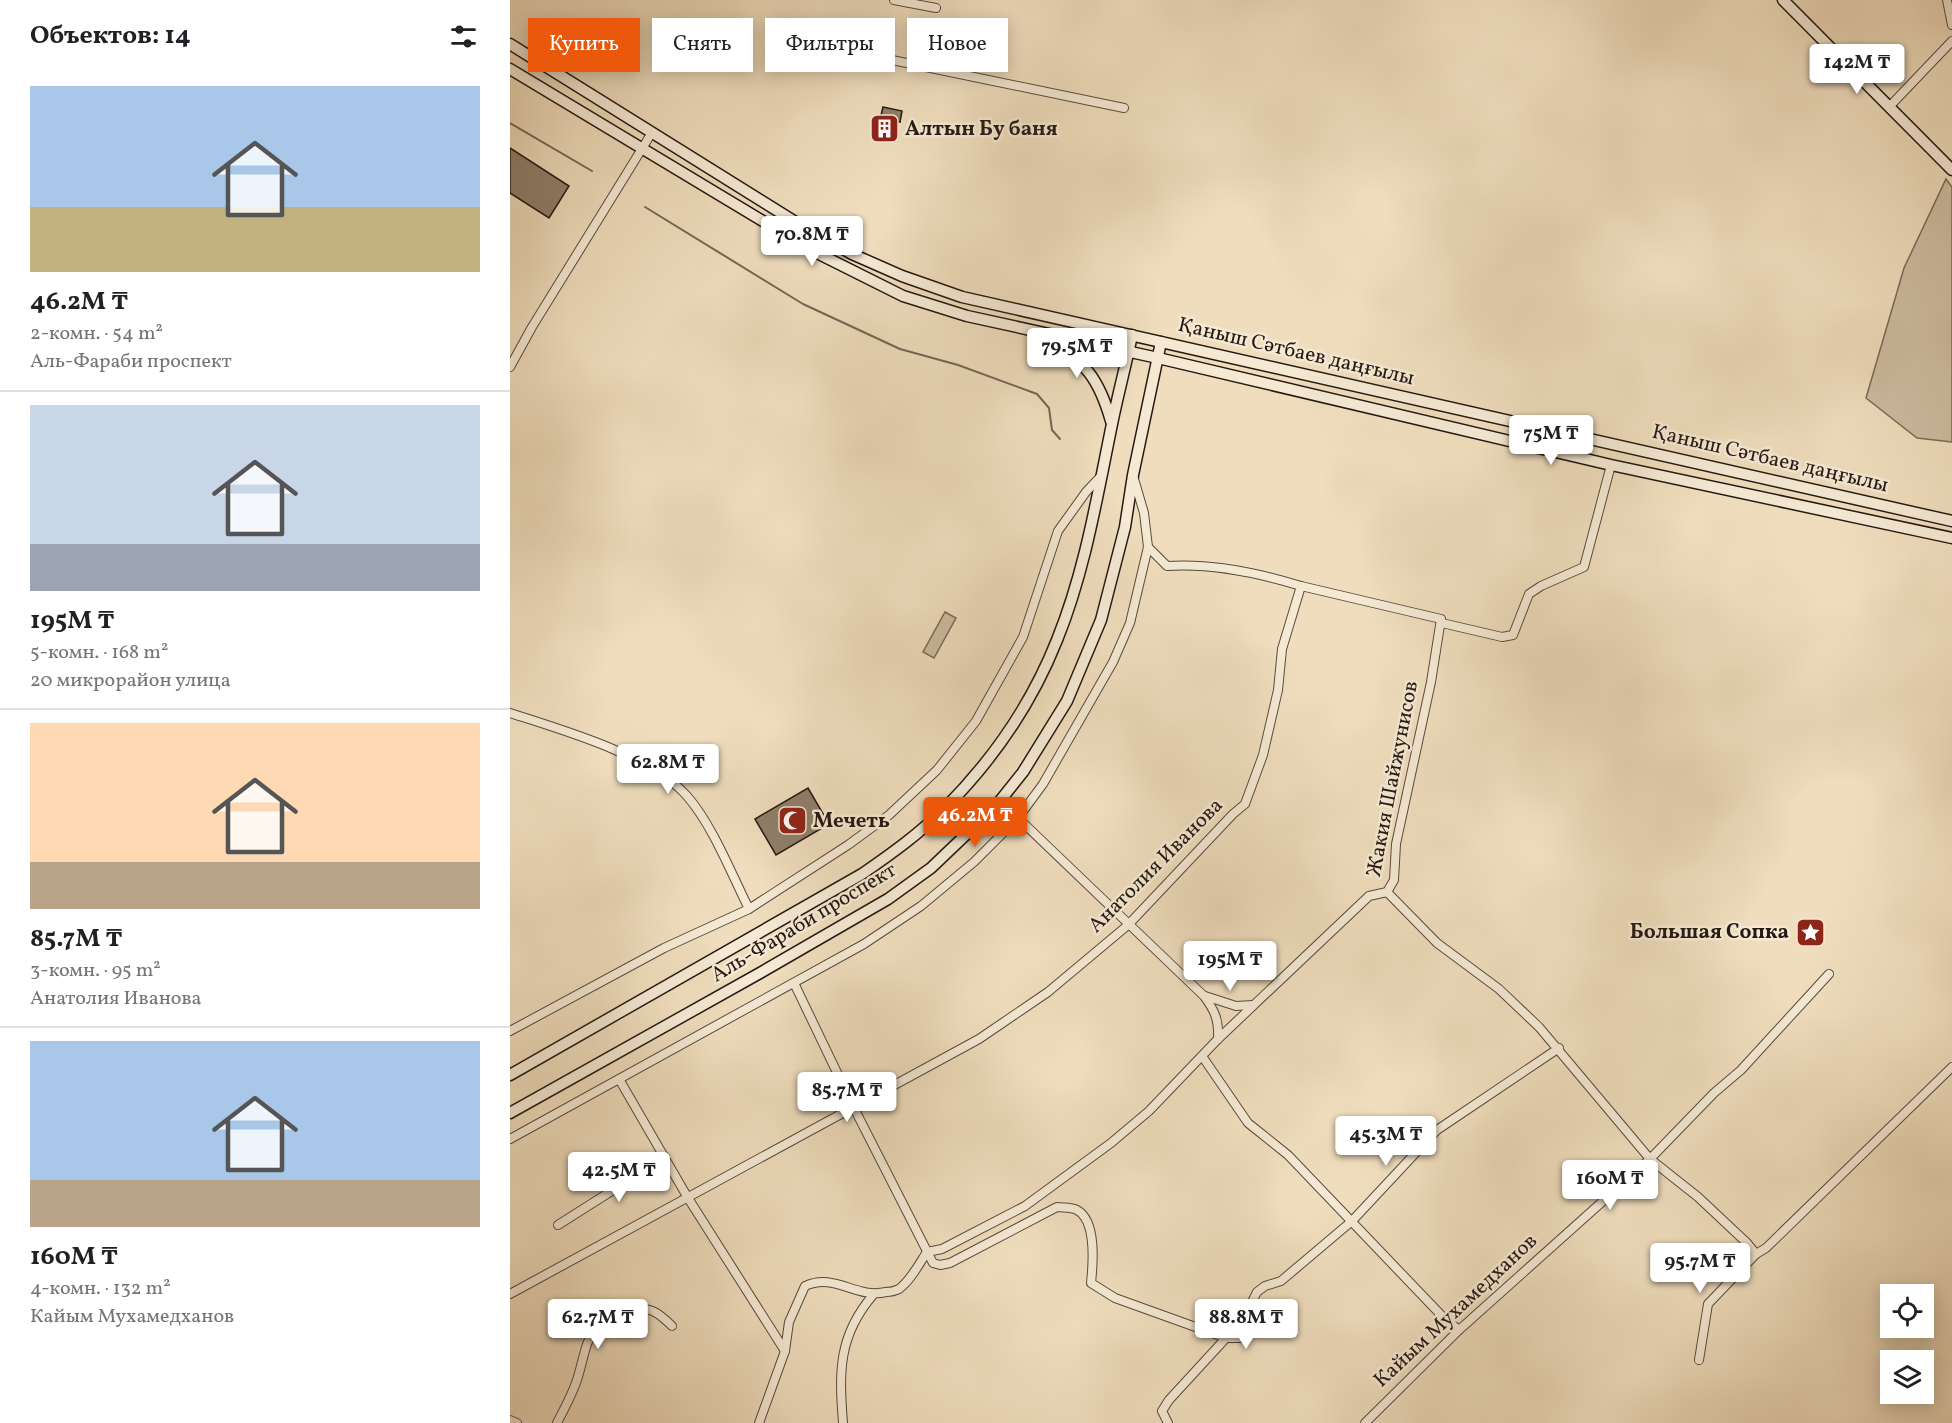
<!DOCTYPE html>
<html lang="ru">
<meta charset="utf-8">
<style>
:root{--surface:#fff;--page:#f2f2f2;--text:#202124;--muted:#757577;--line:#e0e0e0;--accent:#ea580c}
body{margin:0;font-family:Vollkorn,serif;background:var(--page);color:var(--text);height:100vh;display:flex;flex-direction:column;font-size:22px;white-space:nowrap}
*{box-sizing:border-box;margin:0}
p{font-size:20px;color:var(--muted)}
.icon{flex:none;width:33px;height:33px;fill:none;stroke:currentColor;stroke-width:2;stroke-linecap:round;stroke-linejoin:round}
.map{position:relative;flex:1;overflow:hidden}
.side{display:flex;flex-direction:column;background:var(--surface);width:510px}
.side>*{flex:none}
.banner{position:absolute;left:18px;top:18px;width:570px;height:54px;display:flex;gap:12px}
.tools{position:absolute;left:1370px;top:1284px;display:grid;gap:12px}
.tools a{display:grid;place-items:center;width:54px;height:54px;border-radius:0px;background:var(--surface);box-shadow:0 3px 15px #0003;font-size:30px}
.price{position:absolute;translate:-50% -51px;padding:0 14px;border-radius:6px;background:#fff;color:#222;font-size:20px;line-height:39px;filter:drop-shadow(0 2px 3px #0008)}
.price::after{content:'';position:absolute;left:50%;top:36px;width:18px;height:14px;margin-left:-9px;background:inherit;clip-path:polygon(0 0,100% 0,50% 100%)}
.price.current{background:var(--accent);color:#fff}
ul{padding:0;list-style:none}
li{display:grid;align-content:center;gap:12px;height:318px;padding:0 30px}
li+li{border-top:2px solid var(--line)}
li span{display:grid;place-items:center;height:186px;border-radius:0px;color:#555}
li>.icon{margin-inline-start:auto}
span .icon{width:108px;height:108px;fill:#fffc;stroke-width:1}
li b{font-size:26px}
h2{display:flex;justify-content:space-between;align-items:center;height:72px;padding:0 30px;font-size:26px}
.pill{padding:0 21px;border-radius:0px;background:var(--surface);box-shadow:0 3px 15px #0003;font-size:21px;line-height:54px}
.pill.current{background:var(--accent);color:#fff}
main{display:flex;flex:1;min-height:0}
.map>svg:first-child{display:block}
.green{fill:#cdbca0;stroke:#7a6a59;stroke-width:1.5}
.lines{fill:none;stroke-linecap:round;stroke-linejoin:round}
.stream{stroke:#766656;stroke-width:2}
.building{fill:#8f7f6b;stroke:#261912;stroke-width:1.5}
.street-casing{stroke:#584a3d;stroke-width:10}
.secondary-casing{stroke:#261912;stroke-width:13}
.street{stroke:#f5e9d4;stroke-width:8}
.secondary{stroke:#f5e9d4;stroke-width:10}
.labels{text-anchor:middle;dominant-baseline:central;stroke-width:5;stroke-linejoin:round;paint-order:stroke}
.poi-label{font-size:21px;font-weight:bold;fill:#261912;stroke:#f5e9d4;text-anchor:start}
.street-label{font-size:21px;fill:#261912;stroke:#f5e9d4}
</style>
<main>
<section class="side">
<h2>Объектов: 14<svg class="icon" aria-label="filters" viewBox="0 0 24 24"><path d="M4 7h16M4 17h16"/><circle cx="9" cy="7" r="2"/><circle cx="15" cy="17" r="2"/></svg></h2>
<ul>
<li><span style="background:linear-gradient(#a9c7e8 65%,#c2b280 0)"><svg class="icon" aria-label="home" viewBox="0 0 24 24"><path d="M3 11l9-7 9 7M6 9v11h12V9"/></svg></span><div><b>46.2M ₸</b><p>2-комн. · 54 m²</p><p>Аль-Фараби проспект</p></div></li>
<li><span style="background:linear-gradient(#c9d6e8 75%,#9aa5b1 0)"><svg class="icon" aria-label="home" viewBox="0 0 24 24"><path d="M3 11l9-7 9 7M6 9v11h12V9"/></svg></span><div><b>195M ₸</b><p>5-комн. · 168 m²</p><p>20 микрорайон улица</p></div></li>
<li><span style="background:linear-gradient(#ffd9b3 75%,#b9a48a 0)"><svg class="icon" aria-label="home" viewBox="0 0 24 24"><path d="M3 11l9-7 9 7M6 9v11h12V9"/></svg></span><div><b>85.7M ₸</b><p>3-комн. · 95 m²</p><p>Анатолия Иванова</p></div></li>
<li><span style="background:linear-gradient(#a9c7e8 75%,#b9a48a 0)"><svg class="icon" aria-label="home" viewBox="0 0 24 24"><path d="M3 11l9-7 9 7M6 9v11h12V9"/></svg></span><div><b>160M ₸</b><p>4-комн. · 132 m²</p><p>Кайым Мухамедханов</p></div></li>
</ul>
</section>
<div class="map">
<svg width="1442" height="1423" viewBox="0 0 1442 1423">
<rect width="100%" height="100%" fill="#efddbd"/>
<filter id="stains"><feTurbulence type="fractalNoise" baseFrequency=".00333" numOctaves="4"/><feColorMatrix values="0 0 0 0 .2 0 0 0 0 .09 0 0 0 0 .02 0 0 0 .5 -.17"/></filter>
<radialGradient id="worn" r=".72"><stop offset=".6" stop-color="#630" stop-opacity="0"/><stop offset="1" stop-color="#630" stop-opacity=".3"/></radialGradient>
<!-- green -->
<g class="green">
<polygon points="1436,179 1442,187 1442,442 1407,438 1356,398 1394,268"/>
<polygon points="435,612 446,618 424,658 413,652"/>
</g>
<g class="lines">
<!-- stream -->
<g class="stream">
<polyline points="0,123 82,171"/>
<polyline points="135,207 293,304 390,349 448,365 527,394 539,408 542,430 550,439"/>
</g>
</g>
<!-- building -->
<g class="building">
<polygon points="373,107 392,111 390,122 381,120 377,140 366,136"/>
<polygon points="0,148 59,186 39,218 0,193"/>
<polygon points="298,788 319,824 266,855 245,819"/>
</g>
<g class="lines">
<defs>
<g id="street">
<polyline points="384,0 426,8"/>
<polyline points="1437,0 1442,25"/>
<polyline points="329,49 614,108"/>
<polyline points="1379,107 1442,41"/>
<polyline points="0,367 22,327 141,134"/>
<polyline points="932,623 992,637 1003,635 1019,594 1031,586 1074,567 1101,465"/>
<path d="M0 713C52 730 141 755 177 796 203 826 221 873 239 909"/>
<path d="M508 818 694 996C705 1011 709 1020 708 1039"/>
<polyline points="877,892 927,943 989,989 1029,1027 1140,1159 1188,1197 1237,1243 1246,1254 1256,1248 1442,1067"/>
<path d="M284 983 344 1108 423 1263 430 1265 440 1263 547 1207C554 1208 561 1207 567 1210 587 1221 583 1264 581 1283L605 1298 716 1338H730L735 1333 742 1302 747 1292 755 1286 771 1281 842 1221 927 1130 1049 1048"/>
<polyline points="695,996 726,1006 743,1005"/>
<polyline points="0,1031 154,948 239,909 338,845 379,815 427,770 466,721 513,637 548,531 576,492 592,475"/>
<polyline points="692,1056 738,1123 778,1155 932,1316 949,1330"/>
<polyline points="109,1079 178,1198 275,1351"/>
<polyline points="0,1139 354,944 411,906 464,862 508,818 533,784 603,662 620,623 638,547 634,513 624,479"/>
<polyline points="48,1225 155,1157"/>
<path d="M0 1294 469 1039 538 992 618 925 723 814 735 804 753 755 768 690 772 649 791 586C749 573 701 563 657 566L638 547"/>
<polyline points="1189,1360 1198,1304 1246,1254"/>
<polyline points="0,1420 7,1423"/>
<path d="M47 1423C54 1409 62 1395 67 1380 78 1345 75 1321 118 1310 138 1305 148 1312 162 1326"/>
<path d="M249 1423 275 1351 279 1322 295 1286C325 1272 345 1299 376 1292 380 1292 385 1291 389 1289 401 1280 409 1264 417 1252L432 1249 515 1206 601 1143 639 1111 708 1039 859 896 877 892 884 880 886 844 921 682 931 619 791 586"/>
<path d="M333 1423C329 1372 328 1336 363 1295"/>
<polyline points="658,1423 652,1411 659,1400 716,1338"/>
<polyline points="855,1423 949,1330 1140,1159 1204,1093 1231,1070 1319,974"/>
</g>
<g id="secondary">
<polyline points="1273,0 1442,170"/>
<polyline points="0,44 287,223 342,254 392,276 452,297 1442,521"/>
<polyline points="0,69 301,250 393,296 457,316 648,358 1101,465 1442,538"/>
<path d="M539 338C576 365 588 376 601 421"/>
<path d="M0 1075 352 874C381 854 409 834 434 809 482 761 522 703 547 640 575 571 587 497 602 424 608 394 616 365 622 335"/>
<polyline points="0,1113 250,973 378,899 421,868 485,807 513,772 557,701 591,620 615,527 623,475 651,342"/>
</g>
</defs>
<!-- street casing -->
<use href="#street" class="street-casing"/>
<!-- secondary casing -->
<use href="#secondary" class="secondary-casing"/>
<!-- street -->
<use href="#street" class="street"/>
<!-- secondary -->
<use href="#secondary" class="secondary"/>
</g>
<!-- icons -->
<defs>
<symbol id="building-square" viewBox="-11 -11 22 22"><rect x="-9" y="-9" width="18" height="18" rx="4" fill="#8f2418" stroke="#f5e9d4"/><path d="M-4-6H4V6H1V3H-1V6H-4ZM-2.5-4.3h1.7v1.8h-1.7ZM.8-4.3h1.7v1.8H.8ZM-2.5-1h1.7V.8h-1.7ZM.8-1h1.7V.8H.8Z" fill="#fff"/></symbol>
<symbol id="mosque-square" viewBox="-11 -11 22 22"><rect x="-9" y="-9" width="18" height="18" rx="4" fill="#8f2418" stroke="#f5e9d4"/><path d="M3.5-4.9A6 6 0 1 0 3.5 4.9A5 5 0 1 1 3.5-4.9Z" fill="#fff"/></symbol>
<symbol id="sight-square" viewBox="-11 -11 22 22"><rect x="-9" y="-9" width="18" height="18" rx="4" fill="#8f2418" stroke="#f5e9d4"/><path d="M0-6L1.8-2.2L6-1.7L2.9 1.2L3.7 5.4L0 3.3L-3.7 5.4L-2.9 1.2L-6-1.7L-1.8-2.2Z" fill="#fff"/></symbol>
</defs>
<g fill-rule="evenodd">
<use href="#building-square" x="358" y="112" width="33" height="33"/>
<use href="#mosque-square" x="266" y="804" width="33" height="33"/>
<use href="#sight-square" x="1284" y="916" width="33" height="33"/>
</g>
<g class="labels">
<!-- poi labels -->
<g class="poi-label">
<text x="395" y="129">Алтын Бу баня</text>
<text x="303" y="821">Мечеть</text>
<text x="1279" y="932" text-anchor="end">Большая Сопка</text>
</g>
<!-- street labels -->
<g class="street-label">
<text transform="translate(786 352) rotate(13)">Қаныш Сәтбаев даңғылы</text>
<text transform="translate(1260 459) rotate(13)">Қаныш Сәтбаев даңғылы</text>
<text transform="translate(883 779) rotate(-79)">Жакия Шайжунисов</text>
<text transform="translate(646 866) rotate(-45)">Анатолия Иванова</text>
<text transform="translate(294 923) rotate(-31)">Аль-Фараби проспект</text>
<text transform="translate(946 1311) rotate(-43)">Кайым Мухамедханов</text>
</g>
</g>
<rect width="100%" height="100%" filter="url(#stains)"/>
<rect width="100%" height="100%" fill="url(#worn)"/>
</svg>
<div class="tools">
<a><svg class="icon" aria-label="locate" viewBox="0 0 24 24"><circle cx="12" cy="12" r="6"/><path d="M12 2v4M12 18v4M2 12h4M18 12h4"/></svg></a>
<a><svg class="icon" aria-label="layers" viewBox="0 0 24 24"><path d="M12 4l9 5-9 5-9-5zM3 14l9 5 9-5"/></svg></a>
</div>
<b class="price" style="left:1347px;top:95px">142M ₸</b>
<b class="price" style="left:302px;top:267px">70.8M ₸</b>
<b class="price" style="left:567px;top:379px">79.5M ₸</b>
<b class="price" style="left:1041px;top:466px">75M ₸</b>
<b class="price" style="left:158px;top:795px">62.8M ₸</b>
<b class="price current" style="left:465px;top:848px">46.2M ₸</b>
<b class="price" style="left:720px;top:992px">195M ₸</b>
<b class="price" style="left:337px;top:1123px">85.7M ₸</b>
<b class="price" style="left:876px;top:1167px">45.3M ₸</b>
<b class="price" style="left:109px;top:1203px">42.5M ₸</b>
<b class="price" style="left:1100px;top:1211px">160M ₸</b>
<b class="price" style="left:1190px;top:1294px">95.7M ₸</b>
<b class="price" style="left:88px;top:1350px">62.7M ₸</b>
<b class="price" style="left:736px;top:1350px">88.8M ₸</b>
<div class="banner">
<a class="pill current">Купить</a>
<a class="pill">Снять</a>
<a class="pill">Фильтры</a>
<a class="pill">Новое</a>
</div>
</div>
</main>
